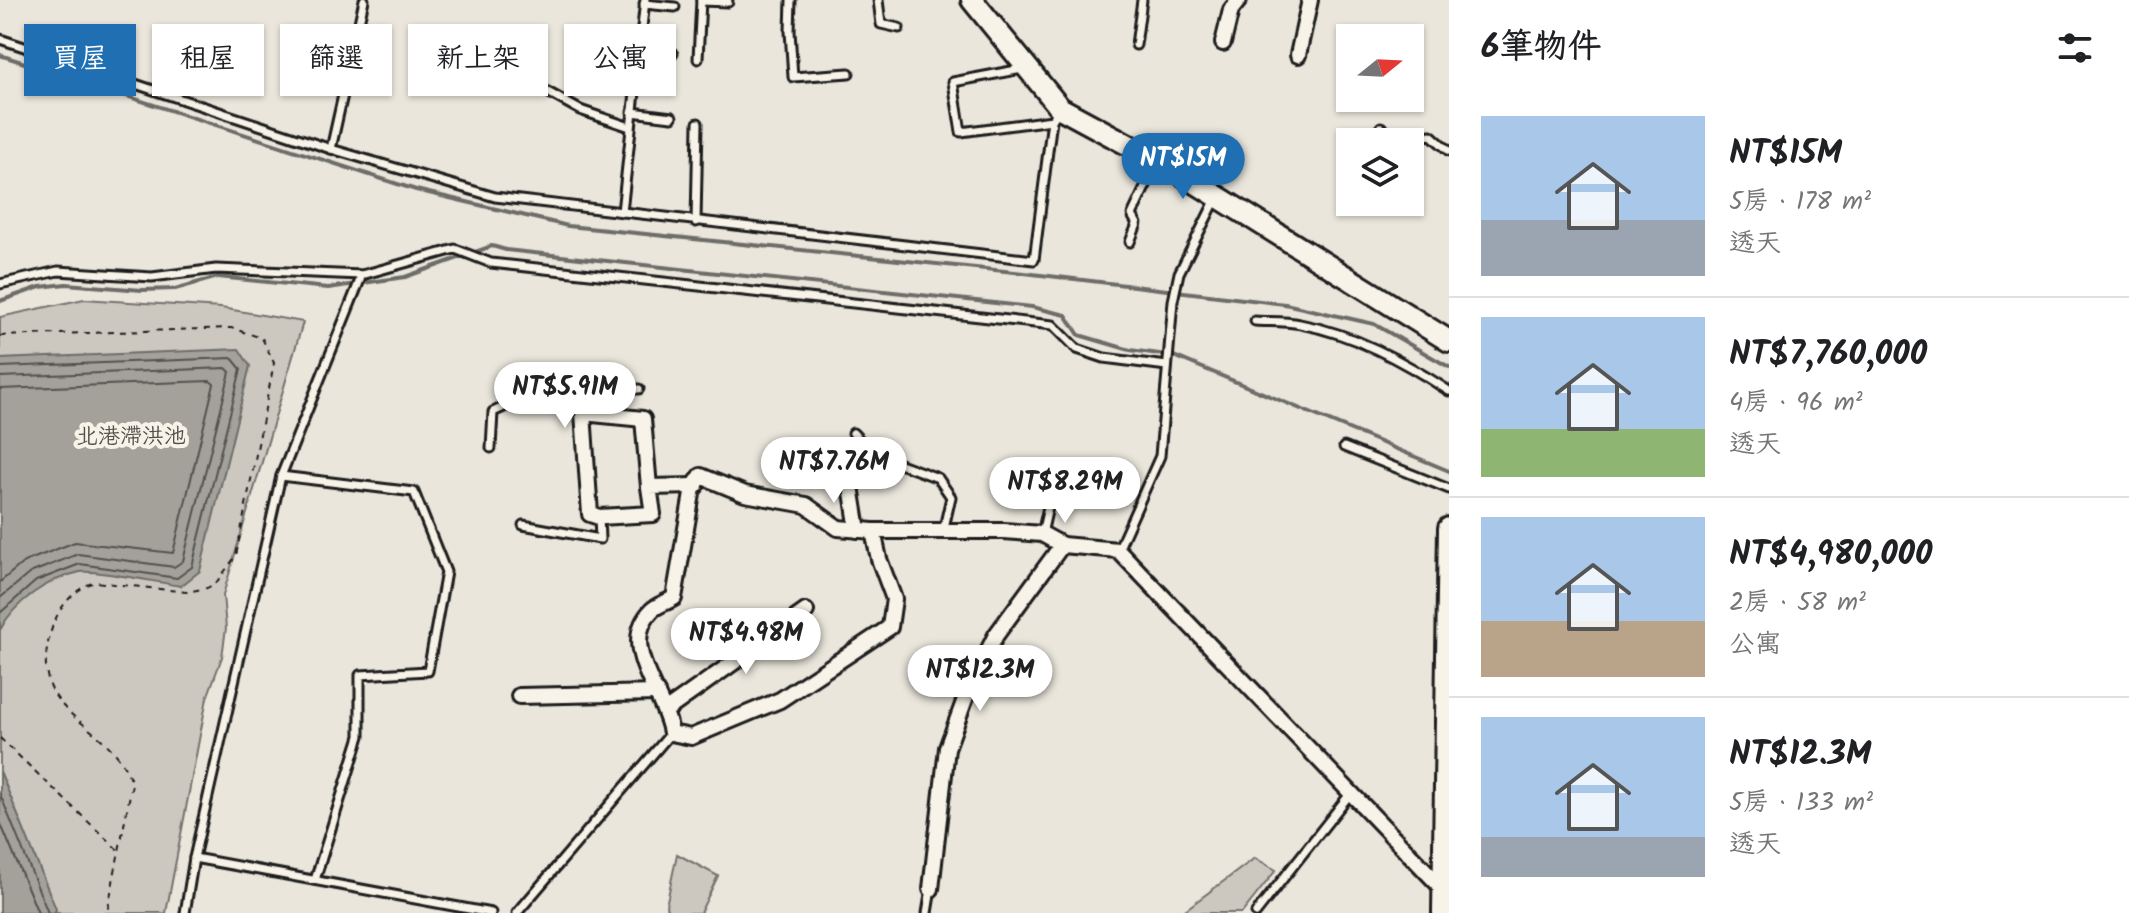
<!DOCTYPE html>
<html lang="zh-TW">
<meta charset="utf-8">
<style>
:root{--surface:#fff;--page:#f6f6f6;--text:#202124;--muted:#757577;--line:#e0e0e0;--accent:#1f6fb2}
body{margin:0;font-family:Kalam,"LXGW WenKai TC",sans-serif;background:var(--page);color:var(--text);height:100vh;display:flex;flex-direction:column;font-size:30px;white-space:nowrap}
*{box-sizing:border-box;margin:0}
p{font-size:26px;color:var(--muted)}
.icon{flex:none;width:44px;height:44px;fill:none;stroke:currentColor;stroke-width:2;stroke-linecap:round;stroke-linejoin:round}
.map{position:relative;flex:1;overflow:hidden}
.details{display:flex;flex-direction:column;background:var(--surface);width:680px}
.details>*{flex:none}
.banner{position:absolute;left:24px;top:24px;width:760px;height:72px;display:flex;gap:16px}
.needle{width:52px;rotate:72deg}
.buttons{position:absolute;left:1336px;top:24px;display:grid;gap:16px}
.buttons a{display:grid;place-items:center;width:88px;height:88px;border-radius:0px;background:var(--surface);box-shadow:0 2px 6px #0004;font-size:40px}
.price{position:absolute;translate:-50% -68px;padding:0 18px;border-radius:28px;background:#fff;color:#222;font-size:26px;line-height:52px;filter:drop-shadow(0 2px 4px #0008)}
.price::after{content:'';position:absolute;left:50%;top:48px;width:24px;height:18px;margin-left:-12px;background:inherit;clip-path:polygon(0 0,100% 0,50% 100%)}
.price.on{background:var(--accent);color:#fff}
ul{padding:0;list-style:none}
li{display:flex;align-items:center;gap:24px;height:200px;padding:0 32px}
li+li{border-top:2px solid var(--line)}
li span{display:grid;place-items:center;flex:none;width:224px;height:160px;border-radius:0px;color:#555}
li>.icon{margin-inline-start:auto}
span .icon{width:96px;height:96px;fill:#fffc;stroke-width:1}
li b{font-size:34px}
h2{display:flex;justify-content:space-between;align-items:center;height:96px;padding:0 32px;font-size:34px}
.chip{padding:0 28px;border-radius:0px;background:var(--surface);box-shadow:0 2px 6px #0004;font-size:28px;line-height:72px}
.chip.on{background:var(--accent);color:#fff}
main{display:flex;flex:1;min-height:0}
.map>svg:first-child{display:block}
.green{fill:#ccc8c0;stroke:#74726e;stroke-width:2}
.water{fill:#a3a19a;stroke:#6d6c68;stroke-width:2}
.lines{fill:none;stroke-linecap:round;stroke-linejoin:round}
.shore{stroke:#52514e;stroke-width:2}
.stream{stroke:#6d6c68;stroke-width:4}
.lane-casing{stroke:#1c1c1c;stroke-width:13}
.street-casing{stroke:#1c1c1c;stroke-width:20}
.secondary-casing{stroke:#1c1c1c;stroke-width:26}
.path{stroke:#1c1c1c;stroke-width:2;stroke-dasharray:6 6;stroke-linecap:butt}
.lane{stroke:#f7f3e8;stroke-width:7}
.street{stroke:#f7f3e8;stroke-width:14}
.secondary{stroke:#f7f3e8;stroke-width:20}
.labels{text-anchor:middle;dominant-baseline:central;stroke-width:8;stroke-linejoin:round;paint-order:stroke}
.park-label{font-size:22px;fill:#51504d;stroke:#f7f3e8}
</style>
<main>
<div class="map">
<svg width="1449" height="913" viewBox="0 0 1449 913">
<rect width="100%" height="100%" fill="#eae6dc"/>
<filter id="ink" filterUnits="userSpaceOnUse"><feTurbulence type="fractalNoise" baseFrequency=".0125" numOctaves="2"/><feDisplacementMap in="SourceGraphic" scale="16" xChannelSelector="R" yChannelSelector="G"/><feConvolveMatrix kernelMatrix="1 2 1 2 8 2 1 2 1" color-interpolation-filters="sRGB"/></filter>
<g filter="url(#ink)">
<!-- green -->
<g class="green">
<polygon points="84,299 221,308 303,322 223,595 226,628 222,657 207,698 166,913 0,913 0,317"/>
<polygon points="677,854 718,876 700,913 668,913 666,906"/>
<polygon points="1255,858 1276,870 1242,913 1181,913"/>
</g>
<!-- water -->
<g class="water">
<path d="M239 349 250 366 200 571 181 586C160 583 96 569 80 572 48 579 15 601 0 630V359Z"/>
<polygon points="0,771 56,909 55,913 0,913"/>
</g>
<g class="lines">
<!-- shore -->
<g class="shore">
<polyline points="0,367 232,358 241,369 192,567 177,578 80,564 36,581 0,613"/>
<polyline points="0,377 226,368 230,372 183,561 174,567 78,554 30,573 0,598"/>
<polyline points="0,389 210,381 214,384 173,553 75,542 24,562 0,582"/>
<polyline points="0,794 48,913"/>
<polyline points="0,822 38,913"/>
</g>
<!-- stream -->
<g class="stream">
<polyline points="0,55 416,190 568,226 1024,273 1285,304 1374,324 1449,367"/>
<polyline points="0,301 40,287 66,284 142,290 175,289 218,277 328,288 405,277 492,246 506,250 1032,307 1066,315 1079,335 1130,350 1174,356 1449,471"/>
</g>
<defs>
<g id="lane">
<polyline points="791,0 790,31 793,77 849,73"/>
<polyline points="878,0 881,24 899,28"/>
<polyline points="701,1 728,2"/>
<polyline points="644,4 675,7"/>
<polyline points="0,39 331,149 495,197 1034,260 1052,120 1060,109"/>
<polyline points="1136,45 1142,0"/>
<polyline points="639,53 673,53"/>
<polyline points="698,59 701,0"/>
<polyline points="1022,69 953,82 961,132 1052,120"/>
<polyline points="510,71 580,110 630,127"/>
<polyline points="632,112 672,117"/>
<polyline points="1381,127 1396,140 1431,135 1449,151"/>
<polyline points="331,149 364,0"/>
<polyline points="622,212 645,0"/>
<polyline points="696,222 698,123"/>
<polyline points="1130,242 1137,224 1132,215 1157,162"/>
<polyline points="0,284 58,271 152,277 216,269 362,275 455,249 491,263 1053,325 1077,349 1104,358 1167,366"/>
<path d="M1255 321C1270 322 1285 321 1300 324 1354 334 1403 361 1449 391"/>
<polyline points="613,416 613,389 639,389"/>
<polyline points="853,433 873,454 938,478 951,497 943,532"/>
<polyline points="1344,447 1449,489"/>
<polyline points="491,448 493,412 506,406 510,392 581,399 583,413"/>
<polyline points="281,476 414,492 446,572 428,671 360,675 360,736 315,880"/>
<polyline points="523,525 600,539 599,517"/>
<polyline points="1042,534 1052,489 1079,482"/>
<polyline points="1118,550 1160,456 1173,301 1179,273 1216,199"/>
<polyline points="194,858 491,913"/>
<polyline points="185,913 194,858 281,476 362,275"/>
<polyline points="517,913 671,733"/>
<polyline points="927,913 931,889"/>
<polyline points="1256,913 1350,794"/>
</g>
<g id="street">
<polyline points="1223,43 1231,10 1239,0"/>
<polyline points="1298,55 1310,0"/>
<polyline points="820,467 843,463 851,486 858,530"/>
<polyline points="649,487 653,514 599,517 590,514 583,413 643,419 649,487 696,486"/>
<path d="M873 531 838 528 806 505 745 494 701 476 693 488 674 598C667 602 657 605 652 610 616 646 666 695 671 733L691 737 780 700 890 627 894 599 879 559 873 531H1004L1042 534 1062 545 1118 550 1443 889"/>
<polyline points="519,696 657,693"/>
<polyline points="665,711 806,611"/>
<polyline points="931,889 947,748 968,691 996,635 1062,545"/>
</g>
<g id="secondary">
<polyline points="972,0 1060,108 1175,170 1449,341"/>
<polyline points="1443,913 1449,528"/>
</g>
</defs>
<!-- lane casing -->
<use href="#lane" class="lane-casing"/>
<!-- street casing -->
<use href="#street" class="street-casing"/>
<!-- secondary casing -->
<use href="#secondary" class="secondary-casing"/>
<!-- path -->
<g class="path">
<path d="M0 336 231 328 262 338 274 363 236 556 216 583 207 588 187 592 95 582C75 588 60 606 53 625 20 722 111 715 132 784L107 913"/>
<polyline points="0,738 118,850"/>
</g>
<!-- lane -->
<use href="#lane" class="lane"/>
<!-- street -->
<use href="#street" class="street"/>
<!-- secondary -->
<use href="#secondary" class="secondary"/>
</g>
</g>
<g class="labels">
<!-- park labels -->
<g class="park-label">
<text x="131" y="437">北港滯洪池</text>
</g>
</g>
</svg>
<div class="buttons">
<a><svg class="needle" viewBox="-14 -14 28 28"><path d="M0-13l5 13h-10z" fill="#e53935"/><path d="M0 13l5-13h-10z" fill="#757577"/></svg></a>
<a><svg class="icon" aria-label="layers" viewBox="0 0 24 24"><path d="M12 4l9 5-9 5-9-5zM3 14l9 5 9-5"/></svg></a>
</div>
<b class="price on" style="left:1183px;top:201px">NT$15M</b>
<b class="price" style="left:565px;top:430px">NT$5.91M</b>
<b class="price" style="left:834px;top:505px">NT$7.76M</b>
<b class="price" style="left:1065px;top:525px">NT$8.29M</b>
<b class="price" style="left:746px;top:676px">NT$4.98M</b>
<b class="price" style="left:980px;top:713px">NT$12.3M</b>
<div class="banner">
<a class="chip on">買屋</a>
<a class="chip">租屋</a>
<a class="chip">篩選</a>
<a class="chip">新上架</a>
<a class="chip">公寓</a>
</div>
</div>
<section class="details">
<h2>6筆物件<svg class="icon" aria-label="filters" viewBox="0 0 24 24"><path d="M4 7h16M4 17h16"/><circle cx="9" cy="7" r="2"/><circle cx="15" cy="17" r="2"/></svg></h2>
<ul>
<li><span style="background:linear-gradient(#a9c7e8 65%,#9aa5b1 0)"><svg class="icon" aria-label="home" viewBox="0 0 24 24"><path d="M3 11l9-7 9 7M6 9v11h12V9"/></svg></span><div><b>NT$15M</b><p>5房 · 178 m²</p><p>透天</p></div></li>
<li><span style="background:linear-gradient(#a9c7e8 70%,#8fb573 0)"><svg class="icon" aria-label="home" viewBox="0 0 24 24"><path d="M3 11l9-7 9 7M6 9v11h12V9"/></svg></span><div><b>NT$7,760,000</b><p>4房 · 96 m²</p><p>透天</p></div></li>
<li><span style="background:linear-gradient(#a9c7e8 65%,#b9a48a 0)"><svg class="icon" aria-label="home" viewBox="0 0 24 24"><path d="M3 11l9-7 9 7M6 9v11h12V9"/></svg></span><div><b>NT$4,980,000</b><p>2房 · 58 m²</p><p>公寓</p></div></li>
<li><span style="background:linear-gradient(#a9c7e8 75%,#9aa5b1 0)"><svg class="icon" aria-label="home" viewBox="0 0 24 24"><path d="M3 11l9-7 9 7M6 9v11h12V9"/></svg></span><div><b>NT$12.3M</b><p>5房 · 133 m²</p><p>透天</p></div></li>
</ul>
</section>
</main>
